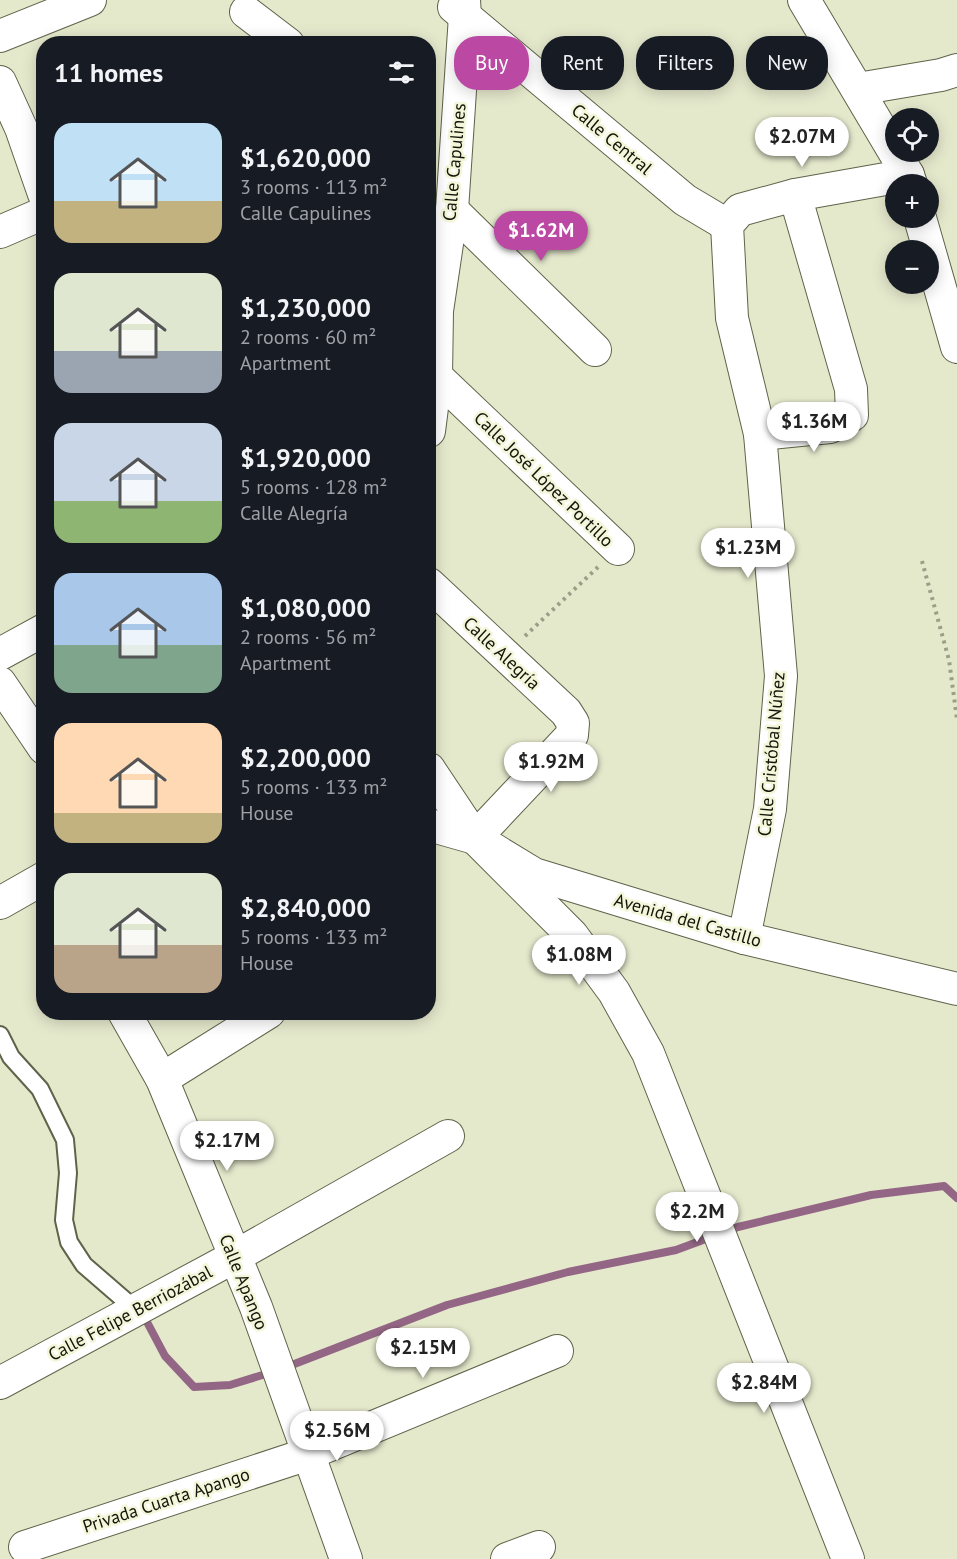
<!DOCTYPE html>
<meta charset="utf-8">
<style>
:root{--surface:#171b24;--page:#20242c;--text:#f1f3f6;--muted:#9ea1a6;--accent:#bb48a2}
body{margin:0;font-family:"PT Sans",sans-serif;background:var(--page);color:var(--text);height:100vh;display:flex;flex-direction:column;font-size:22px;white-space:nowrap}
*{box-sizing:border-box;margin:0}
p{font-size:20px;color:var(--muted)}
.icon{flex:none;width:33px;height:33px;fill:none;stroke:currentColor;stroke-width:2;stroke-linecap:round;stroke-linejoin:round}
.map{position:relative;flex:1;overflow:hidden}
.details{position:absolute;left:36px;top:36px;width:400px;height:984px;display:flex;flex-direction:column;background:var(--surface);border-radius:24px;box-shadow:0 3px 15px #0003}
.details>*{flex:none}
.guide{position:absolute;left:454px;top:36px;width:412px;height:54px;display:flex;gap:12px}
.controls{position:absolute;left:885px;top:108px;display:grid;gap:12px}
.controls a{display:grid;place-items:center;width:54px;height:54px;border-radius:50%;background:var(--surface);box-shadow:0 3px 15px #0003;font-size:30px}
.price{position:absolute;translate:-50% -51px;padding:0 14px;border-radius:21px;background:#fff;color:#222;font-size:20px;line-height:39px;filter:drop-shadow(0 2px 3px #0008)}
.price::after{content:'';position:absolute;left:50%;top:36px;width:18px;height:14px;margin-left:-9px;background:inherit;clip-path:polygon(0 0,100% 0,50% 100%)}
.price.selected{background:var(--accent);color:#fff}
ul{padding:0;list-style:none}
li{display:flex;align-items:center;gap:18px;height:150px;padding:0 18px}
li span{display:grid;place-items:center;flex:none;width:168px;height:120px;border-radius:18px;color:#555}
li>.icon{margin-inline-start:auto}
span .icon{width:72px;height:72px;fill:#fffc;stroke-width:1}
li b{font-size:26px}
h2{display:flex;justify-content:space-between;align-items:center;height:72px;padding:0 18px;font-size:26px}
.chip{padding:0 21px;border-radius:24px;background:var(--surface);box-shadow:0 3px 15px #0003;font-size:21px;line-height:54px}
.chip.selected{background:var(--accent);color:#fff}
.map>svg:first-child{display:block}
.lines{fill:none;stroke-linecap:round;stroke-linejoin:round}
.stream{stroke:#946685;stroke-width:8}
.lane-casing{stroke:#60634a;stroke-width:20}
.street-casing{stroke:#60634a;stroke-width:34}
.path{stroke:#9b9e88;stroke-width:4;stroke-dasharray:3 4.5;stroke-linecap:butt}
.lane{stroke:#fff;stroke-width:16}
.street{stroke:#fff;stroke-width:32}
.labels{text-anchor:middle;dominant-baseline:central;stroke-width:5;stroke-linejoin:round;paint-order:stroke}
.street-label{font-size:18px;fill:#14150b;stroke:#f3f6d9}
</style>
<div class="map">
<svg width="957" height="1559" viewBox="0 0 957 1559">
<rect width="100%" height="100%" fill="#e5e9cc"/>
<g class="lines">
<!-- stream -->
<g class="stream">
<polyline points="147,1322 165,1356 194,1387 230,1385 272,1372"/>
<polyline points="284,1368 447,1305 568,1272 676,1250 738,1227 871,1195 944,1186 957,1198"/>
</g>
<defs>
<polyline id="lane" points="0,1035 11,1057 40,1089 65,1140 68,1173 64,1220 69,1242 84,1265 136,1310"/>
<g id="street">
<polyline points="804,0 908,175 911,184"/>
<polyline points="454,7 685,200 727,225"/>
<polyline points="246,12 288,44"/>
<polyline points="0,36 90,0"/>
<polyline points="0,82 21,128 44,194"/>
<polyline points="858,89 941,75 957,70"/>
<polyline points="452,210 595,350"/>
<polyline points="920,218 957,347"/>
<polyline points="0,232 44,213"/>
<polyline points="436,376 618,549"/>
<polyline points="429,431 436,376 437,311 452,210 465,16 464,0"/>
<polyline points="760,434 830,427 852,415 851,389 795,195"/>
<polyline points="429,584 566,712 573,723 572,735 475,838"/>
<polyline points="0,654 44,630"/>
<polyline points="0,683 44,748"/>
<polyline points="429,769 475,838 572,935 614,992 648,1053 848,1559"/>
<polyline points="429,825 475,838 534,874 744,938 957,989"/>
<polyline points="0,903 44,878"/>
<polyline points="744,938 770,809 781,676 760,434 732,318 727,225 740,210 795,195 908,175"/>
<polyline points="124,1012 162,1079 256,1307 346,1559"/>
<polyline points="162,1079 269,1012"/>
<polyline points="0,1383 234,1257 448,1136"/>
<polyline points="25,1547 308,1454 557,1351"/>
<polyline points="507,1559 539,1547"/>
</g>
</defs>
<!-- lane casing -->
<use href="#lane" class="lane-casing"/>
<!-- street casing -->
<use href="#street" class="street-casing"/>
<!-- path -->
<g class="path">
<polyline points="922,561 949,660 957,719"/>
<polyline points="525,636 598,567"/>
</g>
<!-- lane -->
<use href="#lane" class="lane"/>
<!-- street -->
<use href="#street" class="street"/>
</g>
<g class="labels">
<!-- street labels -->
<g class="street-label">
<text transform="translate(612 139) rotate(40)">Calle Central</text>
<text transform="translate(454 162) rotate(-85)">Calle Capulines</text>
<text transform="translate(544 479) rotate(44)">Calle José López Portillo</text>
<text transform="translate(502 653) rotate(43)">Calle Alegría</text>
<text transform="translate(771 754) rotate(-85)">Calle Cristóbal Núñez</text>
<text transform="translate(688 920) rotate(16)">Avenida del Castillo</text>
<text transform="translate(244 1282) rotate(68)">Calle Apango</text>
<text transform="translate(130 1313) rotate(-28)">Calle Felipe Berriozábal</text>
<text transform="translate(166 1500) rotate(-18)">Privada Cuarta Apango</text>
</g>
</g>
</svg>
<div class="controls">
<a><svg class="icon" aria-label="locate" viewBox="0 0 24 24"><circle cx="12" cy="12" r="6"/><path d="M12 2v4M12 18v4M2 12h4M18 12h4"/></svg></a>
<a>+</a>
<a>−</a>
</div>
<b class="price" style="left:802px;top:168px">$2.07M</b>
<b class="price selected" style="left:541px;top:262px">$1.62M</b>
<b class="price" style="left:814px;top:453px">$1.36M</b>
<b class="price" style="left:748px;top:579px">$1.23M</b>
<b class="price" style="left:551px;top:793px">$1.92M</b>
<b class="price" style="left:579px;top:986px">$1.08M</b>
<b class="price" style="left:227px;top:1172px">$2.17M</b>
<b class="price" style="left:697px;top:1243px">$2.2M</b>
<b class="price" style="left:423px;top:1379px">$2.15M</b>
<b class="price" style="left:764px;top:1414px">$2.84M</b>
<b class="price" style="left:337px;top:1462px">$2.56M</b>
<div class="guide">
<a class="chip selected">Buy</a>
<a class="chip">Rent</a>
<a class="chip">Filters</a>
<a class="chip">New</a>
</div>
<section class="details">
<h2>11 homes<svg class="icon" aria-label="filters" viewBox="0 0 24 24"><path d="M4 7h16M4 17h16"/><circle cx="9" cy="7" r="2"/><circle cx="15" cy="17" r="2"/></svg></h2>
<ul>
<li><span style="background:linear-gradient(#bfe0f5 65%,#c2b280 0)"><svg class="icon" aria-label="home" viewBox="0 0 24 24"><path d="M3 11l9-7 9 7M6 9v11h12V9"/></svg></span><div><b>$1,620,000</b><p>3 rooms · 113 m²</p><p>Calle Capulines</p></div></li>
<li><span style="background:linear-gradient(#dfe7d0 65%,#9aa5b1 0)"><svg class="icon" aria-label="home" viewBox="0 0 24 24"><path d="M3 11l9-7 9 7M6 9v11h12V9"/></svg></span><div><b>$1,230,000</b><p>2 rooms · 60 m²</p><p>Apartment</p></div></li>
<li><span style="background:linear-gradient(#c9d6e8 65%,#8fb573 0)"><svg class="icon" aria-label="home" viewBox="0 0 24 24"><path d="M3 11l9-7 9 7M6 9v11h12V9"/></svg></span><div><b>$1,920,000</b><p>5 rooms · 128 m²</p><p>Calle Alegría</p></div></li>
<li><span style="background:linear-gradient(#a9c7e8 60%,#7fa58c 0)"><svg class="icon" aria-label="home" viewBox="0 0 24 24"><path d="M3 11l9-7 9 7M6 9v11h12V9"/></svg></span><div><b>$1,080,000</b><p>2 rooms · 56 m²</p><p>Apartment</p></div></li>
<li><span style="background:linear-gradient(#ffd9b3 75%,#c2b280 0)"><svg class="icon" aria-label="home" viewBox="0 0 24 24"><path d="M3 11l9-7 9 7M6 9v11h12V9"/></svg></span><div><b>$2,200,000</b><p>5 rooms · 133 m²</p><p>House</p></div></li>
<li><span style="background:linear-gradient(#dfe7d0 60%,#b9a48a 0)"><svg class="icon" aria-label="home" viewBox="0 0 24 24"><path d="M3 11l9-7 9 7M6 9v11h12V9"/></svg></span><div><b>$2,840,000</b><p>5 rooms · 133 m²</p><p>House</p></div></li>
</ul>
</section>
</div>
